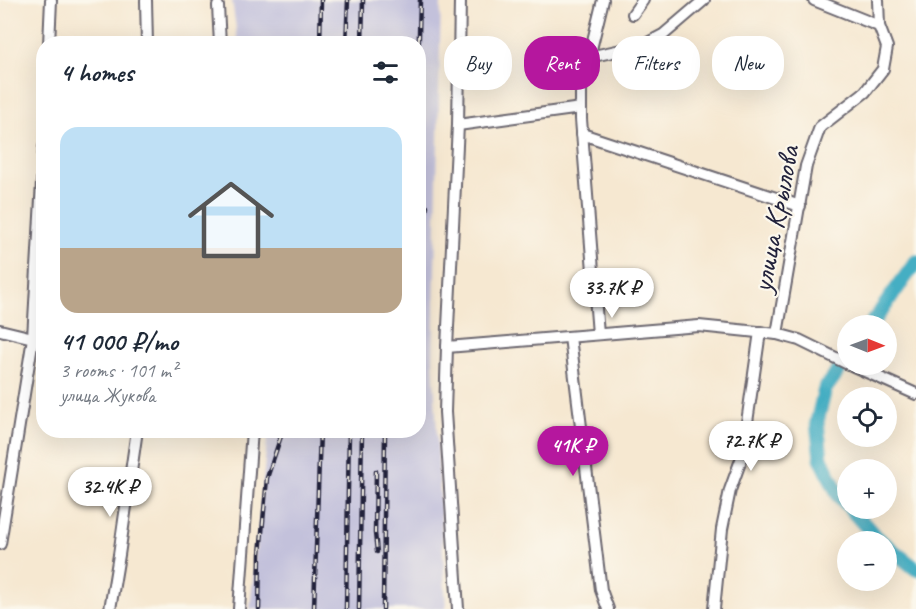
<!DOCTYPE html>
<meta charset="utf-8">
<style>
:root{--surface:#fff;--page:#f6f6f7;--text:#1f2937;--muted:#747a83;--accent:#b5179e}
body{margin:0;font-family:Caveat,sans-serif;background:var(--page);color:var(--text);height:100vh;display:flex;flex-direction:column;font-size:22px;white-space:nowrap}
*{box-sizing:border-box;margin:0}
p{font-size:20px;color:var(--muted)}
.icon{flex:none;width:33px;height:33px;fill:none;stroke:currentColor;stroke-width:2;stroke-linecap:round;stroke-linejoin:round}
.map{position:relative;flex:1;overflow:hidden}
.sheet{position:absolute;left:36px;top:36px;width:390px;height:402px;display:flex;flex-direction:column;background:var(--surface);border-radius:24px;box-shadow:0 6px 24px #0002}
.sheet>*{flex:none}
.guide{position:absolute;left:444px;top:36px;width:381px;height:54px;display:flex;gap:12px}
.needle{width:39px;rotate:91deg}
.buttons{position:absolute;left:837px;top:315px;display:grid;gap:12px}
.buttons a{display:grid;place-items:center;width:60px;height:60px;border-radius:50%;background:var(--surface);box-shadow:0 6px 24px #0002;font-size:30px}
.price{position:absolute;translate:-50% -51px;padding:0 14px;border-radius:21px;background:#fff;color:#222;font-size:20px;line-height:39px;filter:drop-shadow(0 2px 3px #0008)}
.price::after{content:'';position:absolute;left:50%;top:36px;width:18px;height:14px;margin-left:-9px;background:inherit;clip-path:polygon(0 0,100% 0,50% 100%)}
.price.on{background:var(--accent);color:#fff}
ul{padding:0;list-style:none}
li{display:grid;align-content:center;gap:12px;height:318px;padding:0 24px}
li span{display:grid;place-items:center;height:186px;border-radius:18px;color:#555}
li>.icon{margin-inline-start:auto}
span .icon{width:108px;height:108px;fill:#fffc;stroke-width:1}
li b{font-size:26px}
h2{display:flex;justify-content:space-between;align-items:center;height:72px;padding:0 24px;font-size:26px}
.pill{padding:0 21px;border-radius:24px;background:var(--surface);box-shadow:0 6px 24px #0002;font-size:21px;line-height:54px}
.pill.on{background:var(--accent);color:#fff}
.map>svg:first-child{display:block}
.industrial{fill:#c3c1db}
.lines{fill:none;stroke-linecap:round;stroke-linejoin:round}
.river{stroke:#44aec3;stroke-width:15}
.minor-casing{stroke:#6c6770;stroke-width:14}
.minor{stroke:#fff;stroke-width:10}
.rail-casing{stroke:#22223b;stroke-width:4.5}
.rail{stroke:#fbf7ec;stroke-width:2;stroke-dasharray:7;stroke-linecap:butt}
.labels{text-anchor:middle;dominant-baseline:central;stroke-width:4.5;stroke-linejoin:round;paint-order:stroke}
.street-label{font-size:30px;fill:#22223b;stroke:#fbf7ec}
</style>
<div class="map">
<svg width="916" height="609" viewBox="0 0 916 609">
<rect width="100%" height="100%" fill="#fbf7ec"/>
<filter id="ink" filterUnits="userSpaceOnUse"><feTurbulence type="fractalNoise" baseFrequency=".0167" numOctaves="2"/><feDisplacementMap in="SourceGraphic" scale="12" xChannelSelector="R" yChannelSelector="G"/><feConvolveMatrix kernelMatrix="1 2 1 2 8 2 1 2 1" color-interpolation-filters="sRGB"/></filter>
<filter id="wash" filterUnits="userSpaceOnUse"><feTurbulence type="fractalNoise" baseFrequency=".008" numOctaves="4" result="noise"/><feDisplacementMap in="SourceGraphic" scale="24" xChannelSelector="R" yChannelSelector="G"/><feGaussianBlur stdDeviation="1.35" result="paint"/><feColorMatrix in="noise" values="0 0 0 0 0 0 0 0 0 0 0 0 0 0 0 0 0 1.4 0 .05"/><feComposite in="paint" operator="in"/></filter>
<g filter="url(#wash)">
<rect width="100%" height="100%" fill="#f6e8d1"/>
<!-- industrial -->
<polygon class="industrial" points="232,0 441,0 433,359 446,609 250,609 268,431 418,430 418,44 238,43"/>
<g class="lines">
<!-- river -->
<g class="river">
<polyline points="870,326 916,262"/>
<polyline points="848,357 825,389 817,422 821,458 839,496 848,506"/>
<polyline points="850,508 872,533 882,542"/>
<polyline points="886,545 916,569"/>
</g>
</g>
</g>
<g filter="url(#ink)">
<g class="lines">
<defs>
<g id="minor">
<polyline points="146,0 147,44"/>
<polyline points="814,0 879,26"/>
<polyline points="218,6 220,44"/>
<polyline points="633,14 643,0"/>
<polyline points="49,44 51,0"/>
<polyline points="589,57 644,45 663,35 704,0"/>
<polyline points="458,125 581,108"/>
<polyline points="582,134 800,206"/>
<polyline points="0,330 33,338 44,334"/>
<polyline points="598,334 581,119 581,90 603,0"/>
<polyline points="777,334 806,166 820,127 865,92 883,69 887,47 879,26 878,0"/>
<polyline points="570,337 601,590 608,609"/>
<polyline points="447,347 699,326 777,334 799,340 848,364"/>
<polyline points="849,364 916,394"/>
<polyline points="0,544 33,338 44,147"/>
<polyline points="110,609 119,555 137,430"/>
<polyline points="239,609 252,430"/>
<polyline points="458,609 445,412 447,347 458,125 460,0"/>
<polyline points="714,609 722,529 730,490 742,457 760,332"/>
</g>
</defs>
<!-- minor casing -->
<use href="#minor" class="minor-casing"/>
<!-- minor -->
<use href="#minor" class="minor"/>
<defs>
<g id="rail">
<polyline points="320,44 321,0"/>
<polyline points="346,44 348,0"/>
<polyline points="362,44 363,0"/>
<polyline points="418,69 420,0"/>
<polyline points="418,239 427,207"/>
<polyline points="338,430 338,431"/>
<polyline points="376,471 375,533 377,552"/>
<polyline points="259,609 260,554 267,478 283,430"/>
<polyline points="314,609 320,430"/>
<polyline points="346,609 349,430"/>
<polyline points="359,609 362,430"/>
<polyline points="383,609 385,430"/>
</g>
</defs>
<!-- rail casing -->
<use href="#rail" class="rail-casing"/>
<!-- rail -->
<use href="#rail" class="rail"/>
</g>
</g>
<g class="labels">
<!-- street labels -->
<g class="street-label">
<text transform="translate(775 219) rotate(-79)">улица Крылова</text>
</g>
</g>
</svg>
<div class="buttons">
<a><svg class="needle" viewBox="-14 -14 28 28"><path d="M0-13l5 13h-10z" fill="#e53935"/><path d="M0 13l5-13h-10z" fill="#747a83"/></svg></a>
<a><svg class="icon" aria-label="locate" viewBox="0 0 24 24"><circle cx="12" cy="12" r="6"/><path d="M12 2v4M12 18v4M2 12h4M18 12h4"/></svg></a>
<a>+</a>
<a>−</a>
</div>
<b class="price" style="left:612px;top:319px">33.7K ₽</b>
<b class="price" style="left:751px;top:472px">72.7K ₽</b>
<b class="price on" style="left:573px;top:477px">41K ₽</b>
<b class="price" style="left:110px;top:518px">32.4K ₽</b>
<div class="guide">
<a class="pill">Buy</a>
<a class="pill on">Rent</a>
<a class="pill">Filters</a>
<a class="pill">New</a>
</div>
<section class="sheet">
<h2>4 homes<svg class="icon" aria-label="filters" viewBox="0 0 24 24"><path d="M4 7h16M4 17h16"/><circle cx="9" cy="7" r="2"/><circle cx="15" cy="17" r="2"/></svg></h2>
<ul>
<li><span style="background:linear-gradient(#bfe0f5 65%,#b9a48a 0)"><svg class="icon" aria-label="home" viewBox="0 0 24 24"><path d="M3 11l9-7 9 7M6 9v11h12V9"/></svg></span><div><b>41 000 ₽/mo</b><p>3 rooms · 101 m²</p><p>улица Жукова</p></div></li>
</ul>
</section>
</div>
